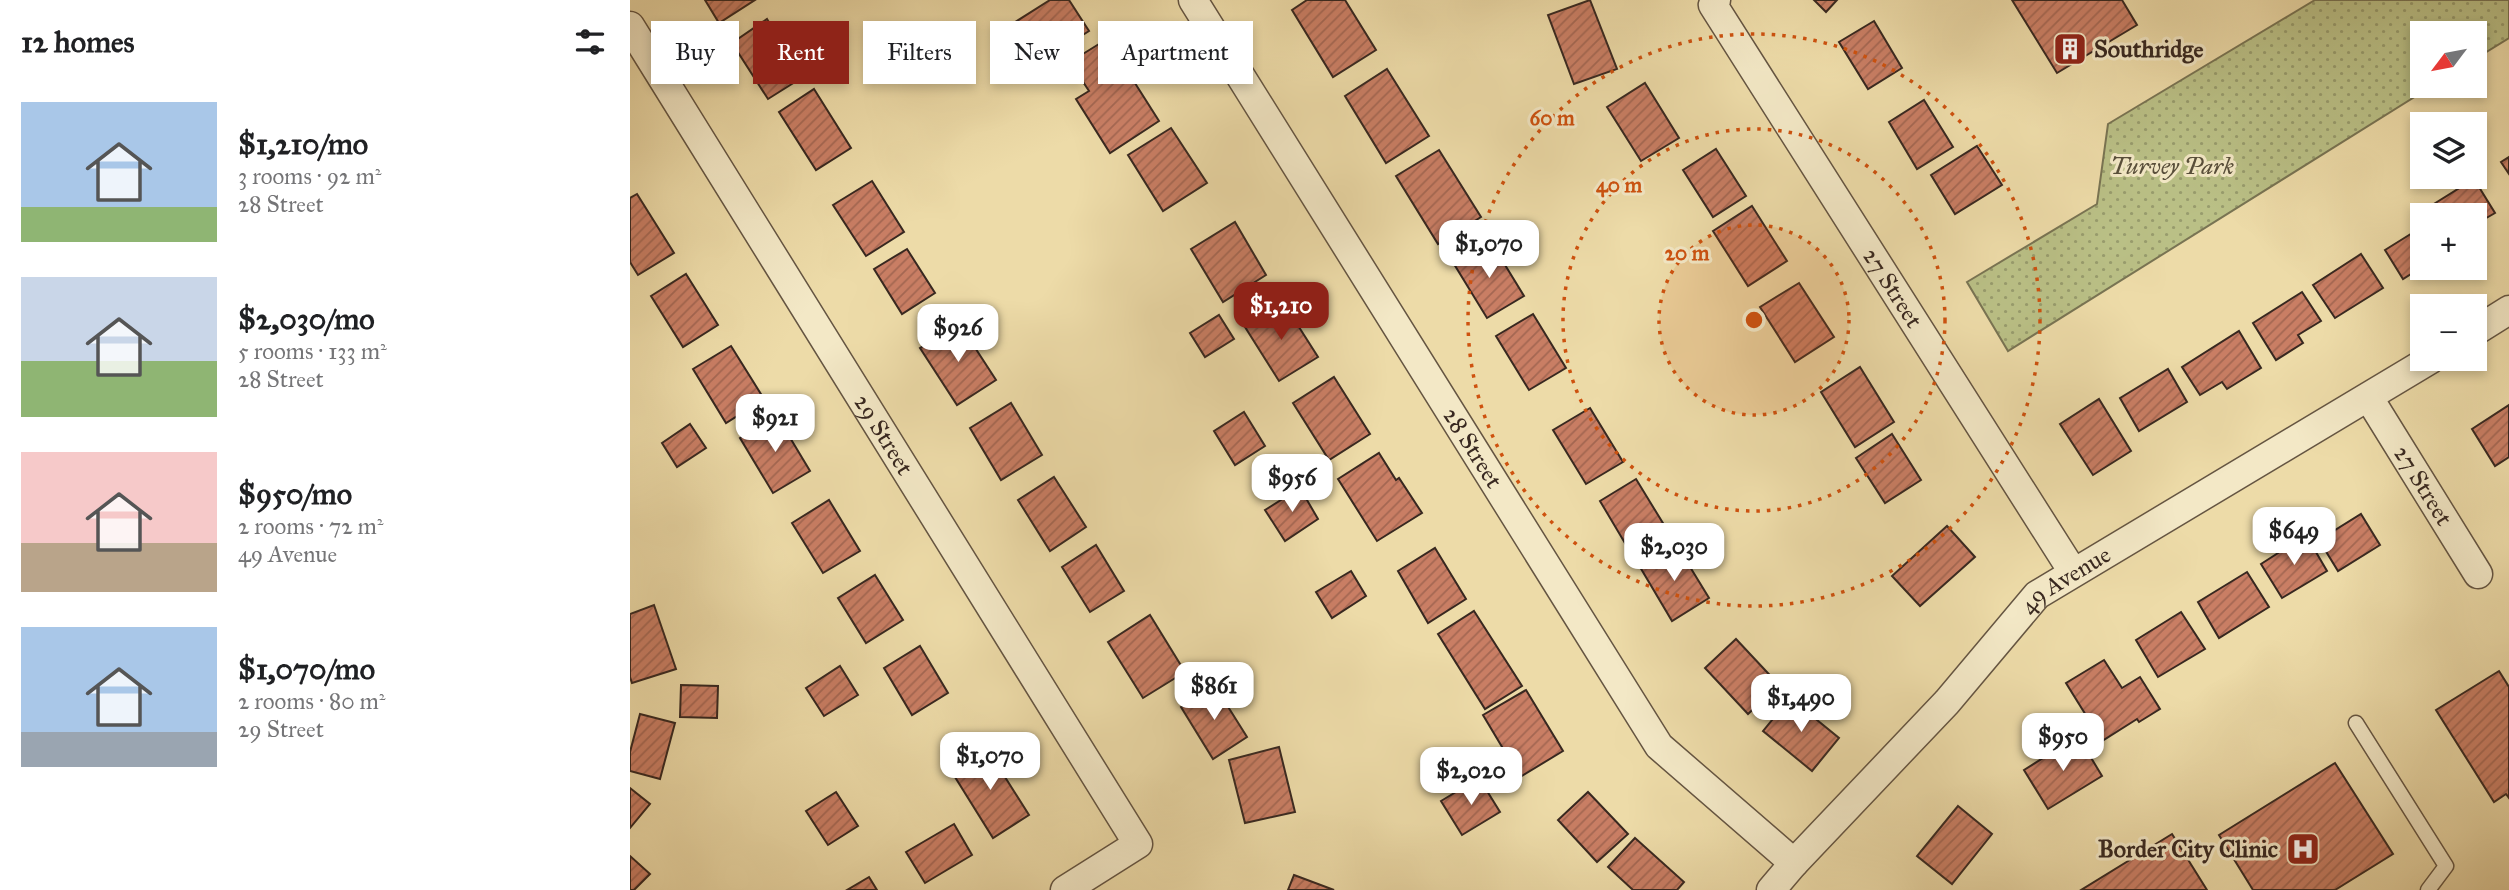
<!DOCTYPE html>
<meta charset="utf-8">
<style>
:root{--surface:#fff;--page:#f2f2f2;--text:#202124;--muted:#757577;--accent:#8f2418}
body{margin:0;font-family:"IM FELL Great Primer",serif;background:var(--page);color:var(--text);height:100vh;display:flex;flex-direction:column;font-size:26px;white-space:nowrap}
*{box-sizing:border-box;margin:0}
p{font-size:23px;color:var(--muted)}
.icon{flex:none;width:38px;height:38px;fill:none;stroke:currentColor;stroke-width:2;stroke-linecap:round;stroke-linejoin:round}
.map{position:relative;flex:1;overflow:hidden}
.sheet{display:flex;flex-direction:column;background:var(--surface);width:630px}
.sheet>*{flex:none}
.hud{position:absolute;left:21px;top:21px;width:665px;height:63px;display:flex;gap:14px}
.needle{width:46px;rotate:238deg}
.tools{position:absolute;left:1780px;top:21px;display:grid;gap:14px}
.tools a{display:grid;place-items:center;width:77px;height:77px;border-radius:0px;background:var(--surface);box-shadow:0 4px 10px #0003;font-size:35px}
.price{position:absolute;translate:-50% -60px;padding:0 16px;border-radius:14px;background:#fff;color:#222;font-size:23px;line-height:46px;filter:drop-shadow(0 2px 4px #0008)}
.price::after{content:'';position:absolute;left:50%;top:42px;width:21px;height:16px;margin-left:-10px;background:inherit;clip-path:polygon(0 0,100% 0,50% 100%)}
.price.current{background:var(--accent);color:#fff}
ul{padding:0;list-style:none}
li{display:flex;align-items:center;gap:21px;height:175px;padding:0 21px}
li span{display:grid;place-items:center;flex:none;width:196px;height:140px;border-radius:0px;color:#555}
li>.icon{margin-inline-start:auto}
span .icon{width:84px;height:84px;fill:#fffc;stroke-width:1}
li b{font-size:30px}
h2{display:flex;justify-content:space-between;align-items:center;height:84px;padding:0 21px;font-size:30px}
.pill{padding:0 24px;border-radius:0px;background:var(--surface);box-shadow:0 4px 10px #0003;font-size:24px;line-height:63px}
.pill.current{background:var(--accent);color:#fff}
main{display:flex;flex:1;min-height:0}
.map>svg:first-child{display:block}
.park{fill:url(#park-dots);stroke:#797453;stroke-width:2}
.building{fill:url(#building-hatch);stroke:#382820;stroke-width:2}
.lines{fill:none;stroke-linecap:round;stroke-linejoin:round}
.lane-casing{stroke:#655542;stroke-width:17}
.street-casing{stroke:#655542;stroke-width:31}
.lane{stroke:#f3e8c6;stroke-width:14}
.street{stroke:#f3e8c6;stroke-width:28}
.ring{fill:none;stroke:#ce520f;stroke-width:3.5;stroke-dasharray:3.5 7}
.labels{text-anchor:middle;dominant-baseline:central;stroke-width:6;stroke-linejoin:round;paint-order:stroke}
.poi-label{font-size:24px;font-weight:bold;fill:#382820;stroke:#f3e8c6;text-anchor:start}
.park-label{font-size:24px;font-style:italic;fill:#584e3a;stroke:#f3e8c6}
.street-label{font-size:24px;fill:#382820;stroke:#f3e8c6}
.centre{fill:#ce520f;stroke:#f3e8c6;stroke-width:3.5}
.ring-label{font-size:21px;text-anchor:middle;font-weight:bold;fill:#ce520f;stroke:#f3e8c6;stroke-width:6;stroke-linejoin:round;paint-order:stroke}
</style>
<main>
<section class="sheet">
<h2>12 homes<svg class="icon" aria-label="filters" viewBox="0 0 24 24"><path d="M4 7h16M4 17h16"/><circle cx="9" cy="7" r="2"/><circle cx="15" cy="17" r="2"/></svg></h2>
<ul>
<li><span style="background:linear-gradient(#a9c7e8 75%,#8fb573 0)"><svg class="icon" aria-label="home" viewBox="0 0 24 24"><path d="M3 11l9-7 9 7M6 9v11h12V9"/></svg></span><div><b>$1,210/mo</b><p>3 rooms · 92 m²</p><p>28 Street</p></div></li>
<li><span style="background:linear-gradient(#c9d6e8 60%,#8fb573 0)"><svg class="icon" aria-label="home" viewBox="0 0 24 24"><path d="M3 11l9-7 9 7M6 9v11h12V9"/></svg></span><div><b>$2,030/mo</b><p>5 rooms · 133 m²</p><p>28 Street</p></div></li>
<li><span style="background:linear-gradient(#f6c9c9 65%,#b9a48a 0)"><svg class="icon" aria-label="home" viewBox="0 0 24 24"><path d="M3 11l9-7 9 7M6 9v11h12V9"/></svg></span><div><b>$950/mo</b><p>2 rooms · 72 m²</p><p>49 Avenue</p></div></li>
<li><span style="background:linear-gradient(#a9c7e8 75%,#9aa5b1 0)"><svg class="icon" aria-label="home" viewBox="0 0 24 24"><path d="M3 11l9-7 9 7M6 9v11h12V9"/></svg></span><div><b>$1,070/mo</b><p>2 rooms · 80 m²</p><p>29 Street</p></div></li>
</ul>
</section>
<div class="map">
<svg width="1879" height="890" viewBox="0 0 1879 890">
<defs>
<pattern id="park-dots" width="8" height="8" patternUnits="userSpaceOnUse" patternTransform="scale(1.75)"><rect width="8" height="8" fill="#bac086"/><path d="M2 2h.1M6 6h.1" fill="none" stroke="#989c6d" stroke-width="1.8" stroke-linecap="round"/></pattern>
<pattern id="building-hatch" width="6" height="6" patternUnits="userSpaceOnUse" patternTransform="scale(1.75)"><rect width="6" height="6" fill="#c97e64"/><path d="M-1 1l2-2M0 6l6-6M5 7l2-2" fill="none" stroke="#a46752"/></pattern>
</defs>
<rect width="100%" height="100%" fill="#eddba8"/>
<filter id="stains"><feTurbulence type="fractalNoise" baseFrequency=".00286" numOctaves="4"/><feColorMatrix values="0 0 0 0 .2 0 0 0 0 .09 0 0 0 0 .02 0 0 0 .5 -.17"/></filter>
<radialGradient id="worn" r=".72"><stop offset=".6" stop-color="#630" stop-opacity="0"/><stop offset="1" stop-color="#630" stop-opacity=".3"/></radialGradient>
<!-- park -->
<polygon class="park" points="1685,0 1879,0 1879,38 1845,59 1844,33 1792,33 1792,86 1802,86 1378,351 1337,282 1467,204 1478,124"/>
<!-- building -->
<g class="building">
<polygon points="75,0 125,0 89,23"/>
<polygon points="420,0 439,0 459,31 407,64 382,24"/>
<polygon points="677,0 715,0 746,50 703,77 662,10"/>
<polygon points="960,0 987,69 944,84 918,15"/>
<polygon points="1184,0 1207,0 1196,12"/>
<polygon points="1382,0 1492,0 1507,25 1427,73"/>
<polygon points="137,19 173,77 138,99 102,43"/>
<polygon points="1244,21 1272,68 1238,89 1209,42"/>
<polygon points="477,39 529,121 480,153 446,99 459,91 440,62"/>
<polygon points="757,69 799,136 756,163 715,96"/>
<polygon points="1015,83 1049,138 1011,161 977,107"/>
<polygon points="184,89 221,148 186,170 149,112"/>
<polygon points="1294,100 1323,147 1287,169 1259,122"/>
<polygon points="541,128 577,183 533,211 498,155"/>
<polygon points="1347,146 1372,185 1325,214 1301,175"/>
<polygon points="1086,149 1116,196 1083,217 1053,170"/>
<polygon points="809,150 851,217 808,244 766,176"/>
<polygon points="1879,157 1879,174 1871,162"/>
<polygon points="1844,179 1865,213 1844,225 1844,215 1804,215 1799,207"/>
<polygon points="242,181 274,232 236,256 203,205"/>
<polygon points="7,194 44,253 8,275 0,262 0,198"/>
<polygon points="1122,206 1157,261 1118,286 1083,231"/>
<polygon points="605,222 636,275 593,302 561,249"/>
<polygon points="1792,227 1792,267 1773,279 1755,250"/>
<polygon points="861,242 894,296 857,318 824,264"/>
<polygon points="277,249 305,293 272,314 244,269"/>
<polygon points="1731,254 1753,288 1705,318 1683,285"/>
<polygon points="56,274 88,325 53,347 21,296"/>
<polygon points="1169,283 1204,337 1165,362 1130,307"/>
<polygon points="1672,292 1691,321 1668,335 1673,343 1646,360 1623,323"/>
<polygon points="653,302 688,357 649,381 615,327"/>
<polygon points="903,314 936,368 899,390 866,336"/>
<polygon points="589,315 604,339 575,357 560,333"/>
<polygon points="329,323 366,380 327,405 290,348"/>
<polygon points="1609,331 1631,368 1597,389 1592,382 1570,395 1552,367"/>
<polygon points="101,346 134,399 96,423 63,369"/>
<polygon points="1230,367 1264,422 1225,447 1191,392"/>
<polygon points="1538,369 1557,402 1509,431 1490,398"/>
<polygon points="704,377 740,434 699,460 663,403"/>
<polygon points="1469,399 1501,451 1463,475 1430,424"/>
<polygon points="381,403 412,455 371,480 340,428"/>
<polygon points="1879,405 1879,457 1865,466 1842,429"/>
<polygon points="960,408 993,462 956,484 923,430"/>
<polygon points="614,412 635,446 605,465 584,431"/>
<polygon points="147,416 180,471 143,493 110,438"/>
<polygon points="60,424 76,448 47,467 32,443"/>
<polygon points="1262,434 1291,480 1255,503 1226,458"/>
<polygon points="749,453 766,480 769,478 792,513 747,541 708,479"/>
<polygon points="424,477 456,527 420,551 388,500"/>
<polygon points="1006,479 1039,533 1002,555 970,501"/>
<polygon points="670,488 688,519 655,541 635,510"/>
<polygon points="199,500 230,551 193,573 162,523"/>
<polygon points="1731,514 1750,545 1708,571 1689,540"/>
<polygon points="1317,526 1345,557 1290,606 1262,576"/>
<polygon points="1676,535 1697,571 1652,598 1631,564"/>
<polygon points="1046,544 1079,598 1042,621 1010,567"/>
<polygon points="466,545 494,591 460,612 432,567"/>
<polygon points="805,548 836,599 798,623 768,571"/>
<polygon points="721,571 736,596 702,618 686,592"/>
<polygon points="1617,572 1639,607 1589,638 1568,602"/>
<polygon points="245,575 273,620 236,643 208,598"/>
<polygon points="24,605 46,669 2,683 0,677 0,614"/>
<polygon points="844,611 892,686 855,709 808,634"/>
<polygon points="1551,612 1575,649 1528,677 1506,640"/>
<polygon points="520,615 555,672 513,698 478,642"/>
<polygon points="1106,639 1149,685 1118,714 1075,668"/>
<polygon points="290,646 318,693 282,715 254,668"/>
<polygon points="1474,660 1492,688 1510,677 1530,709 1509,722 1507,719 1472,741 1436,683"/>
<polygon points="210,666 228,695 194,716 176,688"/>
<polygon points="1869,671 1879,687 1879,798 1876,794 1864,802 1806,710"/>
<polygon points="51,685 88,686 87,718 50,717"/>
<polygon points="585,686 617,737 583,759 551,707"/>
<polygon points="896,690 933,751 890,777 853,715"/>
<polygon points="1160,698 1209,738 1182,771 1133,731"/>
<polygon points="10,714 45,723 30,779 0,771 0,752"/>
<polygon points="1448,736 1472,776 1418,809 1394,770"/>
<polygon points="356,747 399,815 363,838 320,769"/>
<polygon points="649,747 665,812 615,823 599,760"/>
<polygon points="1705,763 1763,854 1705,890 1623,890 1589,835"/>
<polygon points="849,778 870,812 832,835 811,801"/>
<polygon points="0,788 20,804 0,828"/>
<polygon points="206,792 228,826 198,845 176,811"/>
<polygon points="958,792 998,834 967,862 928,820"/>
<polygon points="1328,806 1362,834 1322,884 1287,856"/>
<polygon points="324,824 342,855 295,883 276,852"/>
<polygon points="1542,834 1577,890 1451,890"/>
<polygon points="1005,838 1054,882 1047,890 1003,890 978,867"/>
<polygon points="0,856 20,874 4,890 0,890"/>
<polygon points="664,875 704,890 658,890"/>
<polygon points="239,877 247,890 217,890"/>
</g>
<g class="lines">
<defs>
<polyline id="lane" points="1726,723 1816,866 1798,890"/>
<g id="street">
<path id="s1" d="M563 0 1029 746 1164 863"/>
<path id="s2" d="M1086 0 1083 5 1443 572"/>
<path id="s3" d="M0 26 508 844 435 890"/>
<polyline points="1844,332 1879,310"/>
<path id="s4" d="M1739 398 1848 574"/>
<path id="s5" d="M1141 890 1164 863 1317 702 1407 595 1801 359"/>
</g>
</defs>
<!-- lane casing -->
<use href="#lane" class="lane-casing"/>
<!-- street casing -->
<use href="#street" class="street-casing"/>
<!-- lane -->
<use href="#lane" class="lane"/>
<!-- street -->
<use href="#street" class="street"/>
</g>
<!-- distance rings -->
<circle cx="1124" cy="320" r="95" fill="#ce520f" fill-opacity=".12"/>
<g class="ring">
<circle cx="1124" cy="320" r="95"/>
<circle cx="1124" cy="320" r="191"/>
<circle cx="1124" cy="320" r="286"/>
</g>
<!-- icons -->
<defs>
<symbol id="building-square" viewBox="-11 -11 22 22"><rect x="-9" y="-9" width="18" height="18" rx="4" fill="#8f2418" stroke="#f3e8c6"/><path d="M-4-6H4V6H1V3H-1V6H-4ZM-2.5-4.3h1.7v1.8h-1.7ZM.8-4.3h1.7v1.8H.8ZM-2.5-1h1.7V.8h-1.7ZM.8-1h1.7V.8H.8Z" fill="#fff"/></symbol>
<symbol id="hospital-square" viewBox="-11 -11 22 22"><rect x="-9" y="-9" width="18" height="18" rx="4" fill="#8f2418" stroke="#f3e8c6"/><path d="M-5-5h3v3.5h4V-5h3V5h-3V1.5h-4V5h-3Z" fill="#fff"/></symbol>
</defs>
<g fill-rule="evenodd">
<use href="#building-square" x="1421" y="30" width="38" height="38"/>
<use href="#hospital-square" x="1654" y="830" width="38" height="38"/>
</g>
<g class="labels">
<!-- poi labels -->
<g class="poi-label">
<text x="1464" y="49">Southridge</text>
<text x="1648" y="849" text-anchor="end">Border City Clinic</text>
</g>
<!-- park labels -->
<g class="park-label">
<text x="1542" y="166">Turvey Park</text>
</g>
<!-- street labels -->
<g class="street-label">
<text stroke="none"><textPath href="#s2" startOffset="341">27 Street</textPath></text>
<text stroke="none"><textPath href="#s3" startOffset="481">29 Street</textPath></text>
<text stroke="none"><textPath href="#s1" startOffset="528">28 Street</textPath></text>
<text stroke="none"><textPath href="#s4" startOffset="103">27 Street</textPath></text>
<text stroke="none"><textPath href="#s5" startOffset="429">49 Avenue</textPath></text>
</g>
</g>
<circle cx="1124" cy="320" r="10" class="centre"/>
<g class="ring-label">
<text x="922" y="125">60 m</text>
<text x="989" y="192">40 m</text>
<text x="1057" y="260">20 m</text>
</g>
<rect width="100%" height="100%" filter="url(#stains)"/>
<rect width="100%" height="100%" fill="url(#worn)"/>
</svg>
<div class="tools">
<a><svg class="needle" viewBox="-14 -14 28 28"><path d="M0-13l5 13h-10z" fill="#e53935"/><path d="M0 13l5-13h-10z" fill="#757577"/></svg></a>
<a><svg class="icon" aria-label="layers" viewBox="0 0 24 24"><path d="M12 4l9 5-9 5-9-5zM3 14l9 5 9-5"/></svg></a>
<a>+</a>
<a>−</a>
</div>
<b class="price" style="left:859px;top:280px">$1,070</b>
<b class="price current" style="left:651px;top:342px">$1,210</b>
<b class="price" style="left:328px;top:364px">$926</b>
<b class="price" style="left:145px;top:454px">$921</b>
<b class="price" style="left:662px;top:514px">$956</b>
<b class="price" style="left:1664px;top:567px">$649</b>
<b class="price" style="left:1044px;top:583px">$2,030</b>
<b class="price" style="left:584px;top:722px">$861</b>
<b class="price" style="left:1171px;top:734px">$1,490</b>
<b class="price" style="left:1433px;top:773px">$950</b>
<b class="price" style="left:360px;top:792px">$1,070</b>
<b class="price" style="left:841px;top:807px">$2,020</b>
<div class="hud">
<a class="pill">Buy</a>
<a class="pill current">Rent</a>
<a class="pill">Filters</a>
<a class="pill">New</a>
<a class="pill">Apartment</a>
</div>
</div>
</main>
